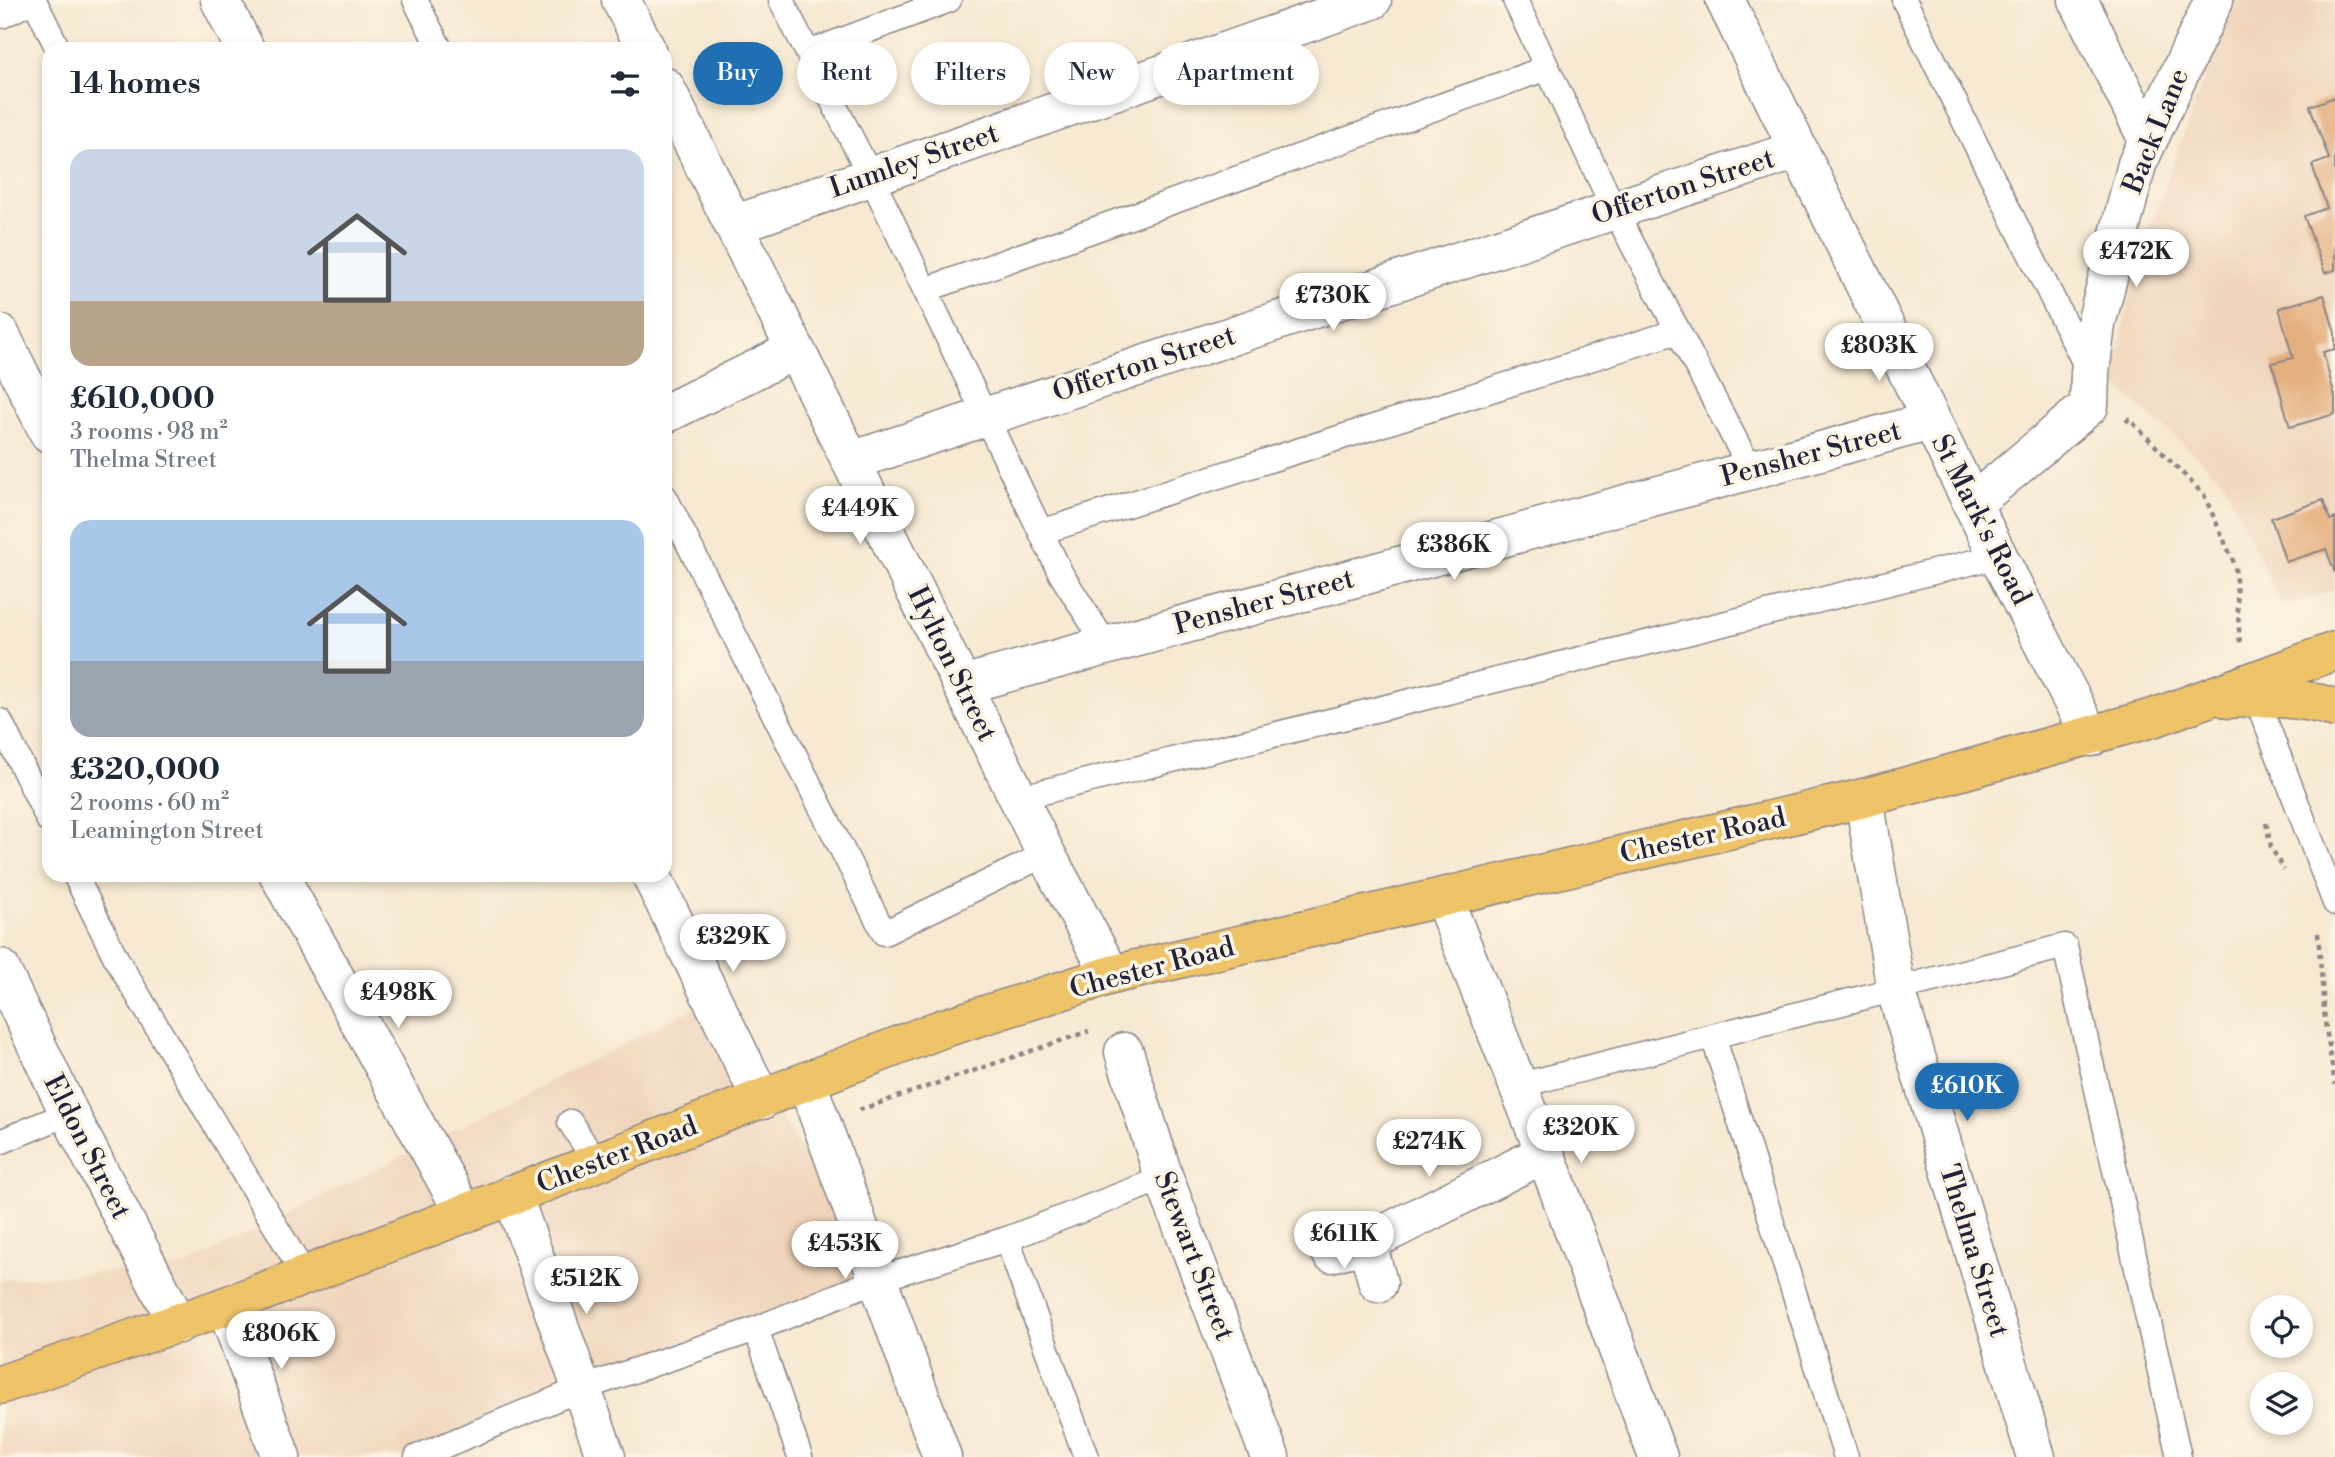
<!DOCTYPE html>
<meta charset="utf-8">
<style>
:root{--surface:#fff;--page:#f2f2f3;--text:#1f2937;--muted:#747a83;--accent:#1f6fb2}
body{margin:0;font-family:"Libre Bodoni",serif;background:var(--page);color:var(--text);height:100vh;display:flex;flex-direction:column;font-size:26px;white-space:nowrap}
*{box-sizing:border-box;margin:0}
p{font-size:23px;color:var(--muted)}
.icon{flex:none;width:38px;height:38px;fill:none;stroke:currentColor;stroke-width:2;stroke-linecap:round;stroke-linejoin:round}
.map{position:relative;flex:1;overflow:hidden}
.side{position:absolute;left:42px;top:42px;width:630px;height:840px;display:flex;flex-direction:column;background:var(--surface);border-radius:21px;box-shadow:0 4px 10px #0003}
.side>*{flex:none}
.hud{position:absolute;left:693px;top:42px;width:665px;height:63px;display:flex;gap:14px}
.controls{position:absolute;left:2250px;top:1295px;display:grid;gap:14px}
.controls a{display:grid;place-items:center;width:63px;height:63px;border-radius:50%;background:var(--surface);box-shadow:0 4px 10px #0003;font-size:35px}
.price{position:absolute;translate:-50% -60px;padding:0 16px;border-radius:24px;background:#fff;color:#222;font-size:23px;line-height:46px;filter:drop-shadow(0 2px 4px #0008)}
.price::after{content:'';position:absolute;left:50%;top:42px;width:21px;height:16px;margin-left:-10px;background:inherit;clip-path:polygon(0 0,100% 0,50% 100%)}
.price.selected{background:var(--accent);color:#fff}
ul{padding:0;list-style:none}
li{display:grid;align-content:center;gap:14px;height:371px;padding:0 28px}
li span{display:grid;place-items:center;height:217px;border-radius:21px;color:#555}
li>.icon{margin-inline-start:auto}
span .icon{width:126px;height:126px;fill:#fffc;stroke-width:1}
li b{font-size:30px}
h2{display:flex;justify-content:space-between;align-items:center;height:84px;padding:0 28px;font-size:30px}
.pill{padding:0 24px;border-radius:32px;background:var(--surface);box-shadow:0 4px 10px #0003;font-size:24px;line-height:63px}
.pill.selected{background:var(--accent);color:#fff}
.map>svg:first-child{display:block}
.built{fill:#f0d5bc}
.building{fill:#e5b080}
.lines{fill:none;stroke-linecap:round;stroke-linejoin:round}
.service-casing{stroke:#8c8686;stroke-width:27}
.minor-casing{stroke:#8c8686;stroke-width:41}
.primary-casing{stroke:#8c8686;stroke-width:41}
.path{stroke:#8c8686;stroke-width:4.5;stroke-dasharray:5 5;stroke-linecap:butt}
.service{stroke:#fff;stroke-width:24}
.minor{stroke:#fff;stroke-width:38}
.primary{stroke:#efc469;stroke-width:38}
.labels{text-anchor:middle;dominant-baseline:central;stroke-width:7;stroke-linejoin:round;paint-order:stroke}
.street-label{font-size:28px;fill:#22223b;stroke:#fcf5e5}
</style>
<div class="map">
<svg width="2335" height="1457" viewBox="0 0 2335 1457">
<rect width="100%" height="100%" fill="#fcf5e5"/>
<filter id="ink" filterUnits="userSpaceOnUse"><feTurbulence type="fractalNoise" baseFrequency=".0143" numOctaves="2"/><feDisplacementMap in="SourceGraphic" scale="14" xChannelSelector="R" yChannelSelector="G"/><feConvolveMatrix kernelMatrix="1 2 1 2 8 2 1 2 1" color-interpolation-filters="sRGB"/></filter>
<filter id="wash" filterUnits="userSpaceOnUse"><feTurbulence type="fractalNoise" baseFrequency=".00686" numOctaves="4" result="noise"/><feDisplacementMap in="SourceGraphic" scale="28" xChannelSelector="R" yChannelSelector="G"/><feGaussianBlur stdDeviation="1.57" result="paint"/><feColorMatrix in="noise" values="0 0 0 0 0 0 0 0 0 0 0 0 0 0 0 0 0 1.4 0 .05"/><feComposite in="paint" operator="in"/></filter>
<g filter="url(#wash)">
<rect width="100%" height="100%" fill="#f7e9d2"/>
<!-- built -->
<g class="built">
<polygon points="2239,0 2335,0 2335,590 2282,606 2223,480 2112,382 2137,262 2221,31"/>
<polygon points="712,999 876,1280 412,1457 0,1457 0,1280 185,1266"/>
</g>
<g id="blocks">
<!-- building -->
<g class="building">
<polygon points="2335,97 2335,270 2325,273 2304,216 2327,208 2312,165 2329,159 2310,106"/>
<polygon points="2324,295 2335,333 2335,349 2323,352 2335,397 2335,414 2290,427 2272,363 2293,358 2279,308"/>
<polygon points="2323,500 2330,520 2335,518 2335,573 2326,549 2286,562 2271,518"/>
</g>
</g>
</g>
<g filter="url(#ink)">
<use href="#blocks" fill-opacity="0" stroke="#8c8686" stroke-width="2"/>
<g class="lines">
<defs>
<g id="service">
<polyline points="34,0 58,49"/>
<polyline points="415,0 440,49"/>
<polyline points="781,0 871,177 1061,574 1106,645"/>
<polyline points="1515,0 1614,209 1751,470"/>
<polyline points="1904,0 2089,372"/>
<polyline points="808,53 949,0"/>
<polyline points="925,290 1547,68"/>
<polyline points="665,497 884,933 1046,854"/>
<polyline points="1041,532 1678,331"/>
<polyline points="2256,697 2335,903"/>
<polyline points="0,721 49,821"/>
<polyline points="1018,798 1998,556"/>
<polyline points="75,875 117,960 305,1276"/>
<polyline points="1713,1036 1846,1457"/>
<polyline points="1517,1086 2065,946 2179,1457"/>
<polyline points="570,1122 597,1164"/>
<polyline points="0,1142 69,1113"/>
<polyline points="1007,1239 1086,1457"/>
<polyline points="756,1329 800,1457"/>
<polyline points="417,1457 580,1389 756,1329 876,1280 1007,1239 1164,1178"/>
</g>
<g id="minor">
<polyline points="220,0 245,49"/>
<polyline points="621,0 646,49"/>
<polyline points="1725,0 1998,556 2091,737"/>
<polyline points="2078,0 2148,140"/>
<polyline points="0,9 18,0"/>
<polyline points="665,87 1046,854 1111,975"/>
<polyline points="734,225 1372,0"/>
<polyline points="0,334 49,433"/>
<polyline points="665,414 795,350"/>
<polyline points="851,461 1797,150"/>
<polyline points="1972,504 2089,406 2090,373 2096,324 2137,164 2214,0"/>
<polyline points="962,685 1931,421"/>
<polyline points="1864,798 1896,990 2036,1457"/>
<polyline points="279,875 464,1213"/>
<polyline points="651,875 762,1100"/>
<polyline points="1443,897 1545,1153 1658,1457"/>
<polyline points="0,968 69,1113 178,1324"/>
<polyline points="1124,1052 1164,1178 1270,1457"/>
<polyline points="807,1083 942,1457"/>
<polyline points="512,1194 606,1457"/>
<polyline points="1367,1243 1378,1283"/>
<polyline points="1331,1253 1367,1243 1545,1153"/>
<polyline points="226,1306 281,1457"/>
</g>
<g id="primary">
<path d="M2229 699C2264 696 2301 697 2335 708"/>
<polyline points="0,1385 226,1306 941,1029 1111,975 1864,798 2156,717 2335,651"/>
</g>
</defs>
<!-- service casing -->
<use href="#service" class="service-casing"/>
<!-- minor casing -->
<use href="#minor" class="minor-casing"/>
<!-- primary casing -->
<use href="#primary" class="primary-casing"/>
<!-- path -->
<g class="path">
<polyline points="2126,422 2129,419 2204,495 2235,565 2240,645"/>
<polyline points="2266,823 2271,847 2284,870"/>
<polyline points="2318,933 2325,1022 2335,1085"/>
<polyline points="859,1110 1089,1031"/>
</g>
<!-- service -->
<use href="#service" class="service"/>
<!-- minor -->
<use href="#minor" class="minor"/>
<!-- primary -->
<use href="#primary" class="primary"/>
</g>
</g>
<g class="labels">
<!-- street labels -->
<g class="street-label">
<text transform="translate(2156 131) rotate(-68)">Back Lane</text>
<text transform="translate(914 161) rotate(-19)">Lumley Street</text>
<text transform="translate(1683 187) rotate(-18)">Offerton Street</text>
<text transform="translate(1144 364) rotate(-18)">Offerton Street</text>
<text transform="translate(1811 454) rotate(-15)">Pensher Street</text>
<text transform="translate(1981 520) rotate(63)">St Mark's Road</text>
<text transform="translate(1264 602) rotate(-15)">Pensher Street</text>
<text transform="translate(952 664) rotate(64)">Hylton Street</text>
<text transform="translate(1703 836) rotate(-13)">Chester Road</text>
<text transform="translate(1152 968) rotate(-15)">Chester Road</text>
<text transform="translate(87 1147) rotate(63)">Eldon Street</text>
<text transform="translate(617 1155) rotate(-21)">Chester Road</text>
<text transform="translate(1974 1251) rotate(73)">Thelma Street</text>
<text transform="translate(1194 1256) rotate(69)">Stewart Street</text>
</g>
</g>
</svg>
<div class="controls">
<a><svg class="icon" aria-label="locate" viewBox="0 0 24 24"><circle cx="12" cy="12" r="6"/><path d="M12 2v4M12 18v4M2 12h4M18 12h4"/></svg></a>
<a><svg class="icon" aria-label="layers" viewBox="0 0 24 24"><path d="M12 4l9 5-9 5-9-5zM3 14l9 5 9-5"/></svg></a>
</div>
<b class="price" style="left:2136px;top:289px">£472K</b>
<b class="price" style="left:1333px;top:333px">£730K</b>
<b class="price" style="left:1879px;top:383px">£803K</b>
<b class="price" style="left:860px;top:546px">£449K</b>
<b class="price" style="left:1454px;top:582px">£386K</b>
<b class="price" style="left:733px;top:974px">£329K</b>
<b class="price" style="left:398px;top:1030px">£498K</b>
<b class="price selected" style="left:1967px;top:1123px">£610K</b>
<b class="price" style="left:1581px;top:1165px">£320K</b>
<b class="price" style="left:1429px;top:1179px">£274K</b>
<b class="price" style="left:1344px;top:1271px">£611K</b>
<b class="price" style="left:845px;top:1281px">£453K</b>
<b class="price" style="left:586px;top:1316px">£512K</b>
<b class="price" style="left:281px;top:1371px">£806K</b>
<div class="hud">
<a class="pill selected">Buy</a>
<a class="pill">Rent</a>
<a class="pill">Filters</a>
<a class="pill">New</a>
<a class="pill">Apartment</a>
</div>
<section class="side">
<h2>14 homes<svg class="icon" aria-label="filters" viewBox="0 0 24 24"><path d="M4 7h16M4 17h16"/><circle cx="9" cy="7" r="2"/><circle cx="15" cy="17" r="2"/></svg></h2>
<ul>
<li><span style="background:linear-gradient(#c9d6e8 70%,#b9a48a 0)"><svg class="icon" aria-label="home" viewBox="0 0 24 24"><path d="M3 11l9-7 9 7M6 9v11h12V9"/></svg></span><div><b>£610,000</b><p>3 rooms · 98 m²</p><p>Thelma Street</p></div></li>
<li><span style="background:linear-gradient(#a9c7e8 65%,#9aa5b1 0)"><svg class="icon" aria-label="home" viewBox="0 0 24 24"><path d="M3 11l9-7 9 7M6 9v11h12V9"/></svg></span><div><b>£320,000</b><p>2 rooms · 60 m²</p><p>Leamington Street</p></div></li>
</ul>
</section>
</div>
